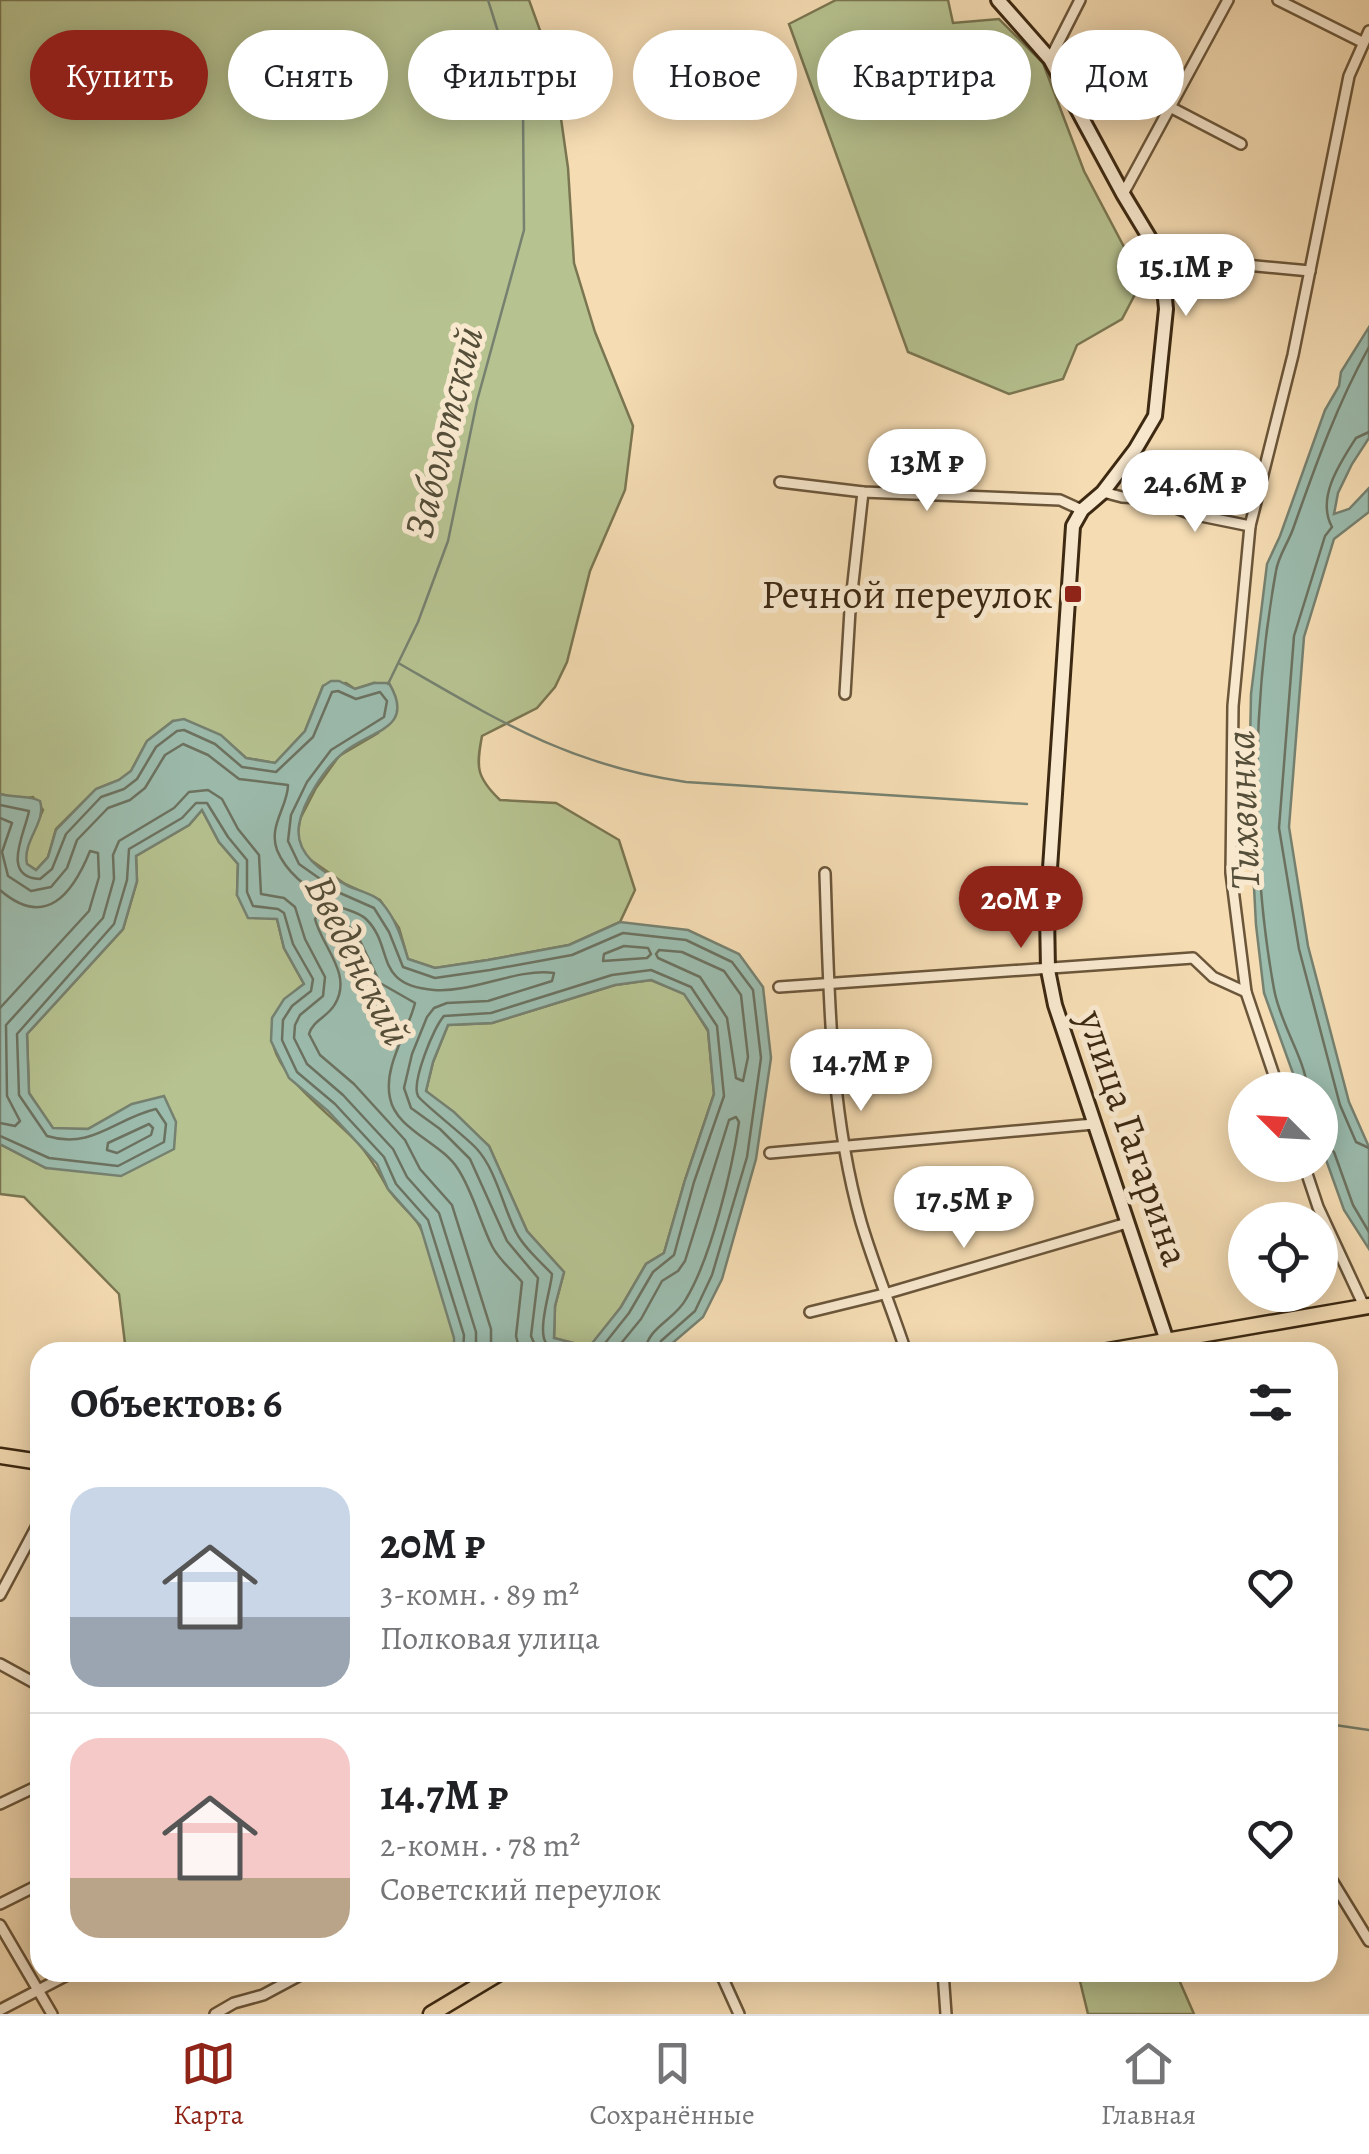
<!DOCTYPE html>
<html lang="ru">
<meta charset="utf-8">
<style>
:root{--surface:#fff;--page:#f2f2f2;--text:#202124;--muted:#757577;--line:#e0e0e0;--accent:#8f2418}
body{margin:0;font-family:Alegreya,serif;background:var(--page);color:var(--text);height:100vh;display:flex;flex-direction:column;font-size:38px;white-space:nowrap}
*{box-sizing:border-box;margin:0}
p{font-size:32px;color:var(--muted)}
.icon{flex:none;width:55px;height:55px;fill:none;stroke:currentColor;stroke-width:2;stroke-linecap:round;stroke-linejoin:round}
.map{position:relative;flex:1;overflow:hidden}
.drawer{position:absolute;left:30px;top:1342px;width:1308px;height:640px;display:flex;flex-direction:column;background:var(--surface);border-radius:30px;box-shadow:0 5px 25px #0003}
.drawer>*{flex:none}
.top-card{position:absolute;left:30px;top:30px;width:1310px;height:90px;display:flex;gap:20px}
.needle{width:65px;rotate:294deg}
.tools{position:absolute;left:1228px;top:1072px;display:grid;gap:20px}
.tools a{display:grid;place-items:center;width:110px;height:110px;border-radius:50%;background:var(--surface);box-shadow:0 5px 25px #0003;font-size:50px}
.price{position:absolute;translate:-50% -85px;padding:0 22px;border-radius:35px;background:#fff;color:#222;font-size:32px;line-height:65px;filter:drop-shadow(0 2px 5px #0008)}
.price::after{content:'';position:absolute;left:50%;top:60px;width:30px;height:22px;margin-left:-15px;background:inherit;clip-path:polygon(0 0,100% 0,50% 100%)}
.price.selected{background:var(--accent);color:#fff}
ul{padding:0;list-style:none}
li{display:flex;align-items:center;gap:30px;height:250px;padding:0 40px}
li+li{border-top:2px solid var(--line)}
li span{display:grid;place-items:center;flex:none;width:280px;height:200px;border-radius:30px;color:#555}
li>.icon{margin-inline-start:auto}
span .icon{width:120px;height:120px;fill:#fffc;stroke-width:1}
li b{font-size:42px}
h2{display:flex;justify-content:space-between;align-items:center;height:120px;padding:0 40px;font-size:42px}
.pill{padding:0 35px;border-radius:45px;background:var(--surface);box-shadow:0 5px 25px #0003;font-size:35px;line-height:90px}
.pill.selected{background:var(--accent);color:#fff}
.menu{display:flex;justify-content:space-around;align-items:center;height:140px;border-top:2px solid var(--line);background:var(--surface);font-size:28px;color:var(--muted)}
.menu a{display:grid;justify-items:center;gap:5px}
.menu .selected{color:var(--accent)}
.map>svg:first-child{display:block}
.green{fill:#b6c290;stroke:#7a7651;stroke-width:2.5}
.water{fill:#9cbcae;stroke:#768170;stroke-width:2.5;fill-rule:evenodd}
.lines{fill:none;stroke-linecap:round;stroke-linejoin:round}
.shore{stroke:#6c7260;stroke-width:2.5}
.stream{stroke:#768170;stroke-width:2.5}
.street-casing{stroke:#6b563a;stroke-width:14}
.secondary-casing{stroke:#3d2912;stroke-width:18}
.primary-casing{stroke:#3d2912;stroke-width:19}
.street{stroke:#f8e8ce;stroke-width:9}
.secondary{stroke:#f8e8ce;stroke-width:12}
.primary{stroke:#f5dcb3;stroke-width:14}
.poi-dot{fill:#8f2418;stroke:#f8e8ce;stroke-width:4}
.labels{text-anchor:middle;dominant-baseline:central;stroke-width:10;stroke-linejoin:round;paint-order:stroke}
.poi-label{font-size:40px;fill:#3d2912;stroke:#f8e8ce;text-anchor:end}
.street-label{font-size:40px;fill:#3d2912;stroke:#f8e8ce}
.water-label{font-size:42px;font-style:italic;fill:#554e39;stroke:#f8e8ce}
</style>
<div class="map">
<svg width="1369" height="2014" viewBox="0 0 1369 2014">
<rect width="100%" height="100%" fill="#f5dcb3"/>
<filter id="stains"><feTurbulence type="fractalNoise" baseFrequency=".002" numOctaves="4"/><feColorMatrix values="0 0 0 0 .2 0 0 0 0 .09 0 0 0 0 .02 0 0 0 .5 -.17"/></filter>
<radialGradient id="worn" r=".72"><stop offset=".6" stop-color="#630" stop-opacity="0"/><stop offset="1" stop-color="#630" stop-opacity=".3"/></radialGradient>
<!-- green -->
<g class="green">
<path d="M0 0H529L554 69 568 168 574 263 595 332 633 426 625 490 590 571 567 662 555 687 537 708 482 736C476 767 476 777 500 800L556 803 619 840 635 890 620 922 569 945 488 960 435 968 408 959 399 928 380 900 345 884 305 856 297 840 300 819 316 788 339 756 378 733 374 683 355 689 346 683 323 686 305 731 275 763 246 758 220 735 173 721 147 741 131 771 119 780 96 789 56 829 48 857 36 870 27 864 24 853 43 810 33 797 20 799 0 794Z"/>
<polygon points="836,0 948,0 953,23 999,19 1043,63 1084,171 1142,281 1122,319 1077,345 1063,379 1009,394 908,352 789,24"/>
<path d="M202 810 219 842 238 864 237 895 277 919 284 948 304 984C223 1042 315 1098 358 1143 372 1159 377 1170 387 1187 395 1200 408 1210 417 1222 430 1240 447 1313 455 1338L454 1352H126L119 1294 24 1197 0 1194V1144L46 1168 132 1104 88 1129H53L29 1093 27 1034 123 929 137 881 136 856 189 825Z"/>
<polygon points="651,980 685,994 708,1031 714,1094 685,1180 664,1253 646,1264 621,1307 590,1348 554,1338 555,1306 564,1272 527,1231 489,1146 426,1091 433,1062 448,1025 492,1023 615,985"/>
<polygon points="1078,1973 1176,1973 1194,2014 1088,2014"/>
</g>
<!-- water -->
<g class="water">
<polygon points="1369,327 1369,438 1352,464 1338,493 1334,514 1349,509 1369,488 1369,512 1334,539 1304,637 1289,827 1308,946 1349,1102 1369,1147 1369,1249 1344,1210 1320,1143 1320,1090 1299,1090 1264,993 1256,925 1249,793 1251,694 1267,564 1280,536 1325,410 1339,386 1341,372"/>
<path d="M331 681H339L355 689 374 683H389C417 730 369 730 343 753 325 768 303 801 299 825 294 855 324 873 348 886 359 891 375 894 382 903 396 919 402 939 408 959L435 968 488 960 569 945 620 922 688 930 739 954 763 987 771 1058 756 1159 722 1279 703 1317 662 1352H454V1338L420 1225 388 1189 377 1164 328 1111 289 1078 271 1041 272 1018 284 999 304 984 284 948 277 919 248 918 237 895 238 864 219 842 202 810 189 825 136 856 137 881 123 929 27 1034 29 1093 53 1128 88 1129 132 1104 164 1096 176 1122 174 1149 121 1176 46 1168 0 1144V794C13 798 29 795 40 801 47 822 22 841 27 864L36 870 48 857 56 830 96 789 119 780 131 771 147 741 173 721 184 719 221 735 246 758 275 763 305 731 323 686ZM651 980 684 994 708 1030 714 1094 685 1180 664 1253 646 1264 621 1307 589 1347 554 1338 555 1306 564 1272 527 1231 489 1146 454 1112 426 1091 433 1062 448 1025 492 1023 615 985Z"/>
</g>
<g class="lines">
<!-- shore -->
<g class="shore">
<path d="M1369 432 1356 438C1340 463 1316 498 1332 527L1325 536 1294 636 1279 828 1299 949 1340 1105 1356 1142 1369 1148"/>
<path d="M0 805 29 811C25 833 0 877 40 879L52 869 66 834 101 797 124 789 137 779 156 747 177 731 184 730 215 744 242 767 276 772 313 737 332 692 338 691 356 699 380 692 387 701 384 717 331 750 307 782 291 815 288 841 299 864 340 893 374 908 389 932 403 967 435 978 490 970 572 955 623 933 686 940 732 962 753 990 761 1058 747 1157 712 1275 695 1311 661 1341 658 1352"/>
<path d="M0 818 12 823 2 852 8 876 31 891 51 887 67 868 77 840 108 808 130 800 145 788 165 755 183 744 208 755 239 779 288 785C288 806 268 826 277 850 287 875 315 894 338 906 346 910 359 912 366 919 395 947 372 985 434 990 473 993 516 968 554 973L552 981 488 1001 447 1003 434 1008 427 1017 412 1054 404 1088 411 1108 440 1129 470 1159 507 1241 538 1278 531 1336 538 1352"/>
<path d="M0 890C46 930 73 893 90 851L98 853 99 877 89 911 0 1008"/>
<polygon points="624,946 648,948 651,954 647,958 603,961 604,954"/>
<polygon points="659,950 682,952 724,971 741,995 748,1057 743,1081 736,1078 727,1018 700,977 658,958 656,954"/>
<path d="M1308 1090C1304 1056 1280 1024 1274 989 1250 858 1252 703 1276 571 1278 557 1288 543 1293 529 1315 467 1337 404 1369 347"/>
<polyline points="0,1123 15,1126 20,1121 7,1096 6,1025 103,918 114,879 113,855 119,841 174,808 189,792 208,790 222,799 238,829 259,855 261,894 284,898 295,907 305,939 325,977 323,996 300,1015 295,1025 294,1038 307,1064 343,1095 393,1149 407,1177 439,1213 476,1332 476,1352"/>
<polygon points="149,1124 153,1128 151,1135 117,1153 107,1150 108,1143"/>
<path d="M0 1136 49 1158 118 1166 164 1142 166 1124 156 1109C116 1118 92 1150 47 1136L19 1095 17 1034 114 924 127 880 129 849 182 818 196 803H207L228 837 247 860V892L253 906 278 909 284 913 293 944 313 979 311 991 292 1006 283 1020 282 1040 297 1072 335 1104 384 1157 396 1184 428 1220 464 1335 463 1352"/>
<polyline points="1320,1146 1328,1147 1334,1152 1353,1205 1369,1232"/>
<path d="M491 1352V1329L452 1205 420 1169 405 1140 354 1084 320 1055 309 1034C313 1020 328 1017 335 1004 353 974 322 947 315 919L319 914 355 930 380 983 415 1003C408 1032 383 1066 390 1098 396 1130 441 1142 458 1169 473 1192 480 1222 492 1246 499 1260 512 1270 522 1282L516 1336 520 1352"/>
<path d="M570 1352C562 1351 550 1350 546 1343 537 1329 551 1289 552 1274 540 1261 524 1248 516 1232 503 1207 496 1169 476 1148 466 1137 421 1102 418 1096 411 1083 434 1026 444 1016L491 1013 612 975 651 970 691 987 717 1026 724 1096 694 1182 674 1255 653 1272 629 1313 598 1352"/>
<path d="M614 1352 641 1319 662 1281 678 1271 685 1261 729 1120 736 1117 739 1122C732 1170 711 1258 686 1299 675 1320 647 1327 645 1352"/>
</g>
<!-- stream -->
<g class="stream">
<path d="M400 664C499 721 569 765 686 782L1027 804"/>
<polyline points="388,684 418,622 448,541 477,401 524,230 523,111 488,0"/>
<polyline points="1328,1724 1369,1730"/>
</g>
<defs>
<g id="street">
<polyline points="1278,0 1362,42"/>
<polyline points="1050,59 1080,0"/>
<polyline points="1170,107 1241,144"/>
<polyline points="1123,194 1228,0"/>
<polyline points="1161,257 1310,271"/>
<polyline points="780,482 863,492 1060,500 1082,510"/>
<polyline points="1103,492 1122,497 1153,499 1191,514 1250,526"/>
<polyline points="845,694 850,610 863,492"/>
<path d="M825 873C829 989 829 1109 861 1222 874 1266 892 1309 906 1352"/>
<polyline points="779,987 1193,958 1213,977 1246,992"/>
<polyline points="1279,1090 1246,992 1231,873 1233,706 1250,526 1293,355 1349,76 1369,31"/>
<polyline points="770,1153 1094,1124"/>
<polyline points="1304,1165 1318,1207 1364,1306"/>
<polyline points="810,1312 888,1293 1127,1223"/>
<polyline points="0,1595 40,1520"/>
<polyline points="0,1664 40,1686"/>
<polyline points="0,1804 40,1785"/>
<polyline points="1328,1874 1369,1941"/>
<polyline points="0,1904 40,1884"/>
<polyline points="0,1925 52,2014"/>
<polyline points="720,1972 739,2014"/>
<polyline points="943,1972 946,2014"/>
<polyline points="0,2010 73,1972"/>
<polyline points="215,2014 234,2003 263,1995 306,1972"/>
</g>
<polyline id="secondary" points="998,0 1050,59 1123,194 1161,257 1166,309 1155,416 1135,450 1103,492 1082,510 1073,526 1047,913 1048,970 1055,1005 1167,1341"/>
<g id="primary">
<polyline points="1102,1352 1369,1306"/>
<polyline points="0,1456 40,1462"/>
<polyline points="431,2014 501,1972"/>
</g>
</defs>
<!-- street casing -->
<use href="#street" class="street-casing"/>
<!-- secondary casing -->
<use href="#secondary" class="secondary-casing"/>
<!-- primary casing -->
<use href="#primary" class="primary-casing"/>
<!-- street -->
<use href="#street" class="street"/>
<!-- secondary -->
<use href="#secondary" class="secondary"/>
<!-- primary -->
<use href="#primary" class="primary"/>
</g>
<!-- markers -->
<rect class="poi-dot" x="1063" y="584" width="20" height="20" rx="5"/>
<g class="labels">
<!-- poi labels -->
<g class="poi-label">
<text x="1053" y="594">Речной переулок</text>
</g>
<!-- street labels -->
<g class="street-label">
<text transform="translate(1134 1138) rotate(71)">улица Гагарина</text>
</g>
<!-- water labels -->
<g class="water-label">
<text transform="translate(443 432) rotate(-76)">Заболотский</text>
<text transform="translate(1242 810) rotate(-92)">Тихвинка</text>
<text transform="translate(359 960) rotate(63)">Введенский</text>
</g>
</g>
<rect width="100%" height="100%" filter="url(#stains)"/>
<rect width="100%" height="100%" fill="url(#worn)"/>
</svg>
<div class="tools">
<a><svg class="needle" viewBox="-14 -14 28 28"><path d="M0-13l5 13h-10z" fill="#e53935"/><path d="M0 13l5-13h-10z" fill="#757577"/></svg></a>
<a><svg class="icon" aria-label="locate" viewBox="0 0 24 24"><circle cx="12" cy="12" r="6"/><path d="M12 2v4M12 18v4M2 12h4M18 12h4"/></svg></a>
</div>
<b class="price" style="left:1186px;top:319px">15.1M ₽</b>
<b class="price" style="left:927px;top:514px">13M ₽</b>
<b class="price" style="left:1195px;top:535px">24.6M ₽</b>
<b class="price selected" style="left:1021px;top:951px">20M ₽</b>
<b class="price" style="left:861px;top:1114px">14.7M ₽</b>
<b class="price" style="left:964px;top:1251px">17.5M ₽</b>
<div class="top-card">
<a class="pill selected">Купить</a>
<a class="pill">Снять</a>
<a class="pill">Фильтры</a>
<a class="pill">Новое</a>
<a class="pill">Квартира</a>
<a class="pill">Дом</a>
</div>
<section class="drawer">
<h2>Объектов: 6<svg class="icon" aria-label="filters" viewBox="0 0 24 24"><path d="M4 7h16M4 17h16"/><circle cx="9" cy="7" r="2"/><circle cx="15" cy="17" r="2"/></svg></h2>
<ul>
<li><span style="background:linear-gradient(#c9d6e8 65%,#9aa5b1 0)"><svg class="icon" aria-label="home" viewBox="0 0 24 24"><path d="M3 11l9-7 9 7M6 9v11h12V9"/></svg></span><div><b>20M ₽</b><p>3-комн. · 89 m²</p><p>Полковая улица</p></div><svg class="icon" aria-label="heart" viewBox="0 0 24 24"><path d="M12 20l-8-8c-3-5 5-10 8-4 3-6 11-1 8 4z"/></svg></li>
<li><span style="background:linear-gradient(#f6c9c9 70%,#b9a48a 0)"><svg class="icon" aria-label="home" viewBox="0 0 24 24"><path d="M3 11l9-7 9 7M6 9v11h12V9"/></svg></span><div><b>14.7M ₽</b><p>2-комн. · 78 m²</p><p>Советский переулок</p></div><svg class="icon" aria-label="heart" viewBox="0 0 24 24"><path d="M12 20l-8-8c-3-5 5-10 8-4 3-6 11-1 8 4z"/></svg></li>
</ul>
</section>
</div>
<nav class="menu">
<a class="selected"><svg class="icon" aria-label="map" viewBox="0 0 24 24"><path d="M3 6l6-2 6 2 6-2v14l-6 2-6-2-6 2zM9 4v14M15 6v14"/></svg>Карта</a>
<a><svg class="icon" aria-label="saved" viewBox="0 0 24 24"><path d="M7 4h10v16l-5-4-5 4z"/></svg>Сохранённые</a>
<a><svg class="icon" aria-label="home" viewBox="0 0 24 24"><path d="M3 11l9-7 9 7M6 9v11h12V9"/></svg>Главная</a>
</nav>
